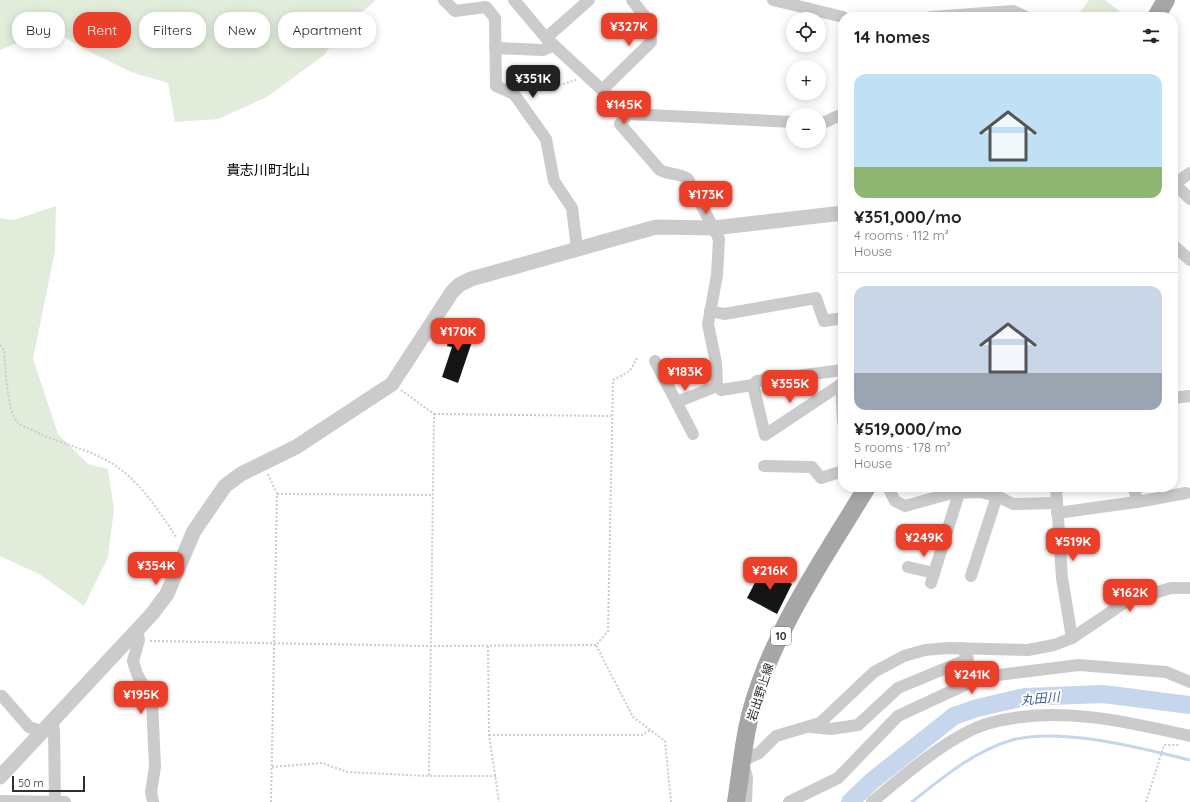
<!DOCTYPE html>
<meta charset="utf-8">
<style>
:root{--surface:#fff;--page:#f6f6f6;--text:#222;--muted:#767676;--line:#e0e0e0;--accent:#ec3f29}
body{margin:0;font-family:Quicksand,"Noto Sans JP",sans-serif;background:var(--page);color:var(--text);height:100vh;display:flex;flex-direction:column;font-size:15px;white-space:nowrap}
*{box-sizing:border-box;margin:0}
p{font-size:13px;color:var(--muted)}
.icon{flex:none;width:22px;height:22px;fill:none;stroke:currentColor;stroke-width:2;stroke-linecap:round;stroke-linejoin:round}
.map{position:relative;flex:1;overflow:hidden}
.sheet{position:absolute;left:838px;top:12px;width:340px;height:480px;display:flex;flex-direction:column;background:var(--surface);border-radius:16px;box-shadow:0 2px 10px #0003}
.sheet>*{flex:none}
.top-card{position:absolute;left:12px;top:12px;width:380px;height:36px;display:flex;gap:8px}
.buttons{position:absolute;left:786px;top:12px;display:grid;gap:8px}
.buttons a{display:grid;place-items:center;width:40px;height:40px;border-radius:50%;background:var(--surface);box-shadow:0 2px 10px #0003;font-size:20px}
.scale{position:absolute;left:12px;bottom:10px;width:73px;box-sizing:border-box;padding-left:4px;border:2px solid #2e2e2e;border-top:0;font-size:11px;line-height:14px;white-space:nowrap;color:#2e2e2e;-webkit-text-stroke:3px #fff;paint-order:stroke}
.price{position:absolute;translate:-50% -34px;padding:0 9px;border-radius:8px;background:var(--accent);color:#fff;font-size:13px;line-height:26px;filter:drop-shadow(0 1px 2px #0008)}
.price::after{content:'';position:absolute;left:50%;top:24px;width:12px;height:9px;margin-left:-6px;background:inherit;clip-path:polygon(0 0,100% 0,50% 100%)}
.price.current{background:#222;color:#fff}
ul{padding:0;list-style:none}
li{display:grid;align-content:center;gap:8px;height:212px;padding:0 16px}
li+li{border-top:1px solid var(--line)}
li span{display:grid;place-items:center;height:124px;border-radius:12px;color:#555}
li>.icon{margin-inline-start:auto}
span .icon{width:72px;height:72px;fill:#fffc;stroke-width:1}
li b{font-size:17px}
h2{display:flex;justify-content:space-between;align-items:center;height:48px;padding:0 16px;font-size:17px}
.pill{padding:0 14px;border-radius:16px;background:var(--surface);box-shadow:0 2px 10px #0003;font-size:14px;line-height:36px}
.pill.current{background:var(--accent);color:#fff}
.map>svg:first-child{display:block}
.green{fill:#e1ecdb}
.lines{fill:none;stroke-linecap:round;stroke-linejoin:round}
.stream{stroke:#c6d6ed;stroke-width:3}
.river{stroke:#c6d6ed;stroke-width:18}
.building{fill:#151515}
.path{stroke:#cbcbcb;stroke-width:2;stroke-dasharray:2 2;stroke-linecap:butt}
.minor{stroke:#cbcbcb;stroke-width:12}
.tertiary{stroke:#cbcbcb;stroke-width:15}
.primary{stroke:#a6a6a6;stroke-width:18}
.labels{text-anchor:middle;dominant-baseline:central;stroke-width:4;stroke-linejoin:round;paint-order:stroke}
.shield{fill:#fff;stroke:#6d6d6d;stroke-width:1}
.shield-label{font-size:11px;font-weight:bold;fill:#2e2e2e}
.street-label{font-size:12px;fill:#2e2e2e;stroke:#fff}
.water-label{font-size:13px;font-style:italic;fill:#395f93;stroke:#fff}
.quarter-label{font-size:14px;fill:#000;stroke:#fff}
</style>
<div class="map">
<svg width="1190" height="802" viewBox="0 0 1190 802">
<rect width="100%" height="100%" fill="#fff"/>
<!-- green -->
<g class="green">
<polygon points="0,0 376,0 347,25 324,55 267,97 218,119 175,122 168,83 131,72 82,48 52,29 0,50"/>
<polygon points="1089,0 1105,0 1127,17 1076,17"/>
<polygon points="56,206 55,251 33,359 58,434 88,464 108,469 114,509 108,557 84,606 41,575 0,556 0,218 14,220"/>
</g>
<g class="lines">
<!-- stream -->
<path class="stream" d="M912 802C942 778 974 751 1012 740 1062 727 1140 748 1190 760"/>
<!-- river -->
<polyline class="river" points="850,802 872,781 954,716 977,708 1025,697 1103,694 1190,705"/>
</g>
<!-- building -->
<g class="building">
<polygon points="451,325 475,333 458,383 442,377 452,347 447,346 450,336 447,335"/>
<polygon points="763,567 792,584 777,614 747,598"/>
</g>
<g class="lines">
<!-- path -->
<g class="path">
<polyline points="524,88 543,90 576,80"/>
<path d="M0 345 4 350C6 367 6 412 19 424 21 426 27 428 30 429 54 442 82 447 106 460 139 478 157 509 177 538"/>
<polyline points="637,358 630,371 613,380 608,631 596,645 633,717 665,741 671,802"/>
<polyline points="401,390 434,414 429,776"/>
<polyline points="434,414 611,416"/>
<polyline points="268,474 277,494 271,802"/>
<polyline points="277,494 433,495"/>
<polyline points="150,641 431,646 596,645"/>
<polyline points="488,646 489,735 499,802"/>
<polyline points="489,735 642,735 650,730"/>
<polyline points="272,767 322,763 347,772 429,776 496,776"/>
<polyline points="1146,802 1164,745 1179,745"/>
</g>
<!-- minor -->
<g class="minor">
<polyline points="444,0 455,11 486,7 495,18 496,86 514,94 546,139 554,181 572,208 577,248"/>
<polyline points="514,0 546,38 628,114 793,122"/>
<polyline points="773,0 843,17"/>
<polyline points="931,17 1013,11 1026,17"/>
<polyline points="546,38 589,0"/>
<polyline points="495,48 543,50 554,45"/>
<polyline points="602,90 651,42 650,23 632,0"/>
<path d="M628 114 620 124 660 170C669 175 679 173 688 179L719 239 717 275 708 324 716 363 717 386 721 390 753 385 757 381 843 370"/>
<path d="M819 123C828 124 834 115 843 115"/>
<polyline points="1175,184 1190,199"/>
<polyline points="1173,185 1190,173"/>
<polyline points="1173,245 1190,260"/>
<polyline points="710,311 724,314 816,298 824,321 843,318"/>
<polyline points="655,361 693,434"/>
<polyline points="841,384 843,422"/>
<polyline points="753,385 765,435 843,383"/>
<polyline points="1173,398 1190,396"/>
<polyline points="677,402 717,386"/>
<polyline points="764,466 812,467 821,478 843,471"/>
<polyline points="888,487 895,501 905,506 952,493 980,492 997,496 1013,504 1057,503"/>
<polyline points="1056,487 1062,578 1072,638"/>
<polyline points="1134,487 1137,502"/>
<polyline points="1057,513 1137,502 1186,493"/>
<polyline points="908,567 934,573"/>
<polyline points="971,576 997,496"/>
<polyline points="931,583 959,493"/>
<polyline points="137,629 139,640 133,661 137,674 152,701 155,767 151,792 153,802"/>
<polyline points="0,697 2,696 29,727 41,731"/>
<polyline points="52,719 54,731 55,802"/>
<polyline points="811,727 831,729 858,725 898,688 968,659 962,648"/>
<polyline points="0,801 65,802"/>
<polyline points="746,802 747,777 742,761 759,753 776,736 820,723 874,672 904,656 925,650 949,648 1028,650 1054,645 1072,638 1127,601 1171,588 1190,588"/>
<polyline points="789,802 838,778 898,716 982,677 1079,665 1166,672 1190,682"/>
<path d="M872 802C902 777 952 733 990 723 1055 705 1125 721 1190 736"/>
</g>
<!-- tertiary -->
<polyline class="tertiary" points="0,777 152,614 167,594 194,531 225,486 241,474 296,447 392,384 452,292 459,285 471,279 656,227 713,228 843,213"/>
<!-- primary -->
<g class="primary">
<polyline points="1156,17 1166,0"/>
<path d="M736 802C741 772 743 741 751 712 772 632 825 557 867 487"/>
</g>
</g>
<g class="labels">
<!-- shield labels -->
<rect class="shield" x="771" y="627" width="20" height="18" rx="3"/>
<g class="shield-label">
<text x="781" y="636">10</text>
</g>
<!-- street labels -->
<g class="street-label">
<text transform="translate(760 692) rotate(-72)">岩出野上線</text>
</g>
<!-- water labels -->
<g class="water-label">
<text transform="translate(1040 698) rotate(-5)">丸田川</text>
</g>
<!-- quarter labels -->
<g class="quarter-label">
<text x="268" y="170">貴志川町北山</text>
</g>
</g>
</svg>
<div class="buttons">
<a><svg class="icon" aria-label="locate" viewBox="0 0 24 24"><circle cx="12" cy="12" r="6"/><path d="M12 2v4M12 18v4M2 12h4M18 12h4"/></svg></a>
<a>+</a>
<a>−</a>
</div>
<div class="scale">50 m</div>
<b class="price" style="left:629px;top:47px">¥327K</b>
<b class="price current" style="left:533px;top:99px">¥351K</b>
<b class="price" style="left:624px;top:125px">¥145K</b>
<b class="price" style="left:706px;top:215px">¥173K</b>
<b class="price" style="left:458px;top:352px">¥170K</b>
<b class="price" style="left:685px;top:392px">¥183K</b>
<b class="price" style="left:790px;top:404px">¥355K</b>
<b class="price" style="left:924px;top:558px">¥249K</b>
<b class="price" style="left:1073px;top:562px">¥519K</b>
<b class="price" style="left:156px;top:586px">¥354K</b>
<b class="price" style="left:770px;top:591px">¥216K</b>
<b class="price" style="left:1130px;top:613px">¥162K</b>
<b class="price" style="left:972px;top:695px">¥241K</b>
<b class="price" style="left:141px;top:715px">¥195K</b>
<div class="top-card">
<a class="pill">Buy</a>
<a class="pill current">Rent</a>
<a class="pill">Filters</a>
<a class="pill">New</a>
<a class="pill">Apartment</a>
</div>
<section class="sheet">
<h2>14 homes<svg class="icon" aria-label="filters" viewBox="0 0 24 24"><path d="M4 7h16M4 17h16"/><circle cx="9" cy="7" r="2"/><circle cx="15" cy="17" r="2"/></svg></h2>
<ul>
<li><span style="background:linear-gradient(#bfe0f5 75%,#8fb573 0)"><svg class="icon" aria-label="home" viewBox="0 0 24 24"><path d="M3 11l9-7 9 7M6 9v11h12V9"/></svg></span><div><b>¥351,000/mo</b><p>4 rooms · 112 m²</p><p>House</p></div></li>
<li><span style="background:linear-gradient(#c9d6e8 70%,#9aa5b1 0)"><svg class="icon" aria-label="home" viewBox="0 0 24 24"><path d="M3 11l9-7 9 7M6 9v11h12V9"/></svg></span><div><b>¥519,000/mo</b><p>5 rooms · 178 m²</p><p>House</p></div></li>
</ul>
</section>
</div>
